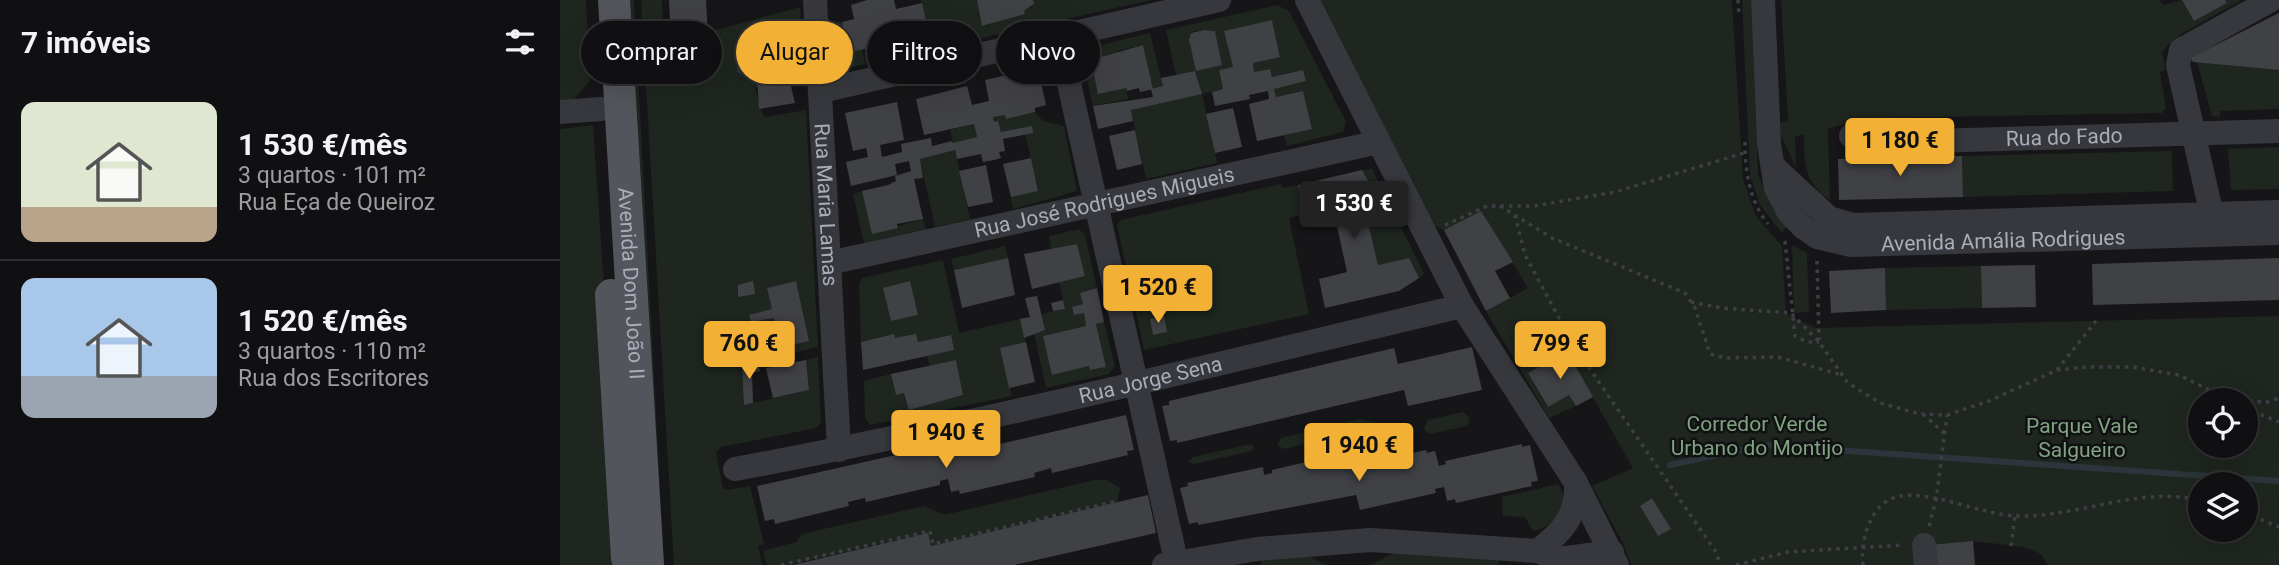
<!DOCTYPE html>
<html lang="pt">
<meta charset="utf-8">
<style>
:root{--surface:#101012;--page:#1e1e20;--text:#f1f3f6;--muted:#9c9d9f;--line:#303032;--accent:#f2b134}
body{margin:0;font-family:Roboto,sans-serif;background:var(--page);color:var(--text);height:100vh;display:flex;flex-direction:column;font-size:26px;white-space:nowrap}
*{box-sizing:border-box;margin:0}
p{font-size:23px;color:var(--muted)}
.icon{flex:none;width:38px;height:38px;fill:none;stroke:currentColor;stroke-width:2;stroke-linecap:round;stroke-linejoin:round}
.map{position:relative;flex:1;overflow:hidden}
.panel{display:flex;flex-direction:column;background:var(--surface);width:560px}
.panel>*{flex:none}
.top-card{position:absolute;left:21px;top:21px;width:665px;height:63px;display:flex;gap:14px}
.tools{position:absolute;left:1628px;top:388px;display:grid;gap:14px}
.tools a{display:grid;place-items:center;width:70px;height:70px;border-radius:50%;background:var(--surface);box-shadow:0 7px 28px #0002,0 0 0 2px var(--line);font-size:35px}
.price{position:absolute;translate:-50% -60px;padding:0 16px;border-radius:7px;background:var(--accent);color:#111;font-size:23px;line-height:46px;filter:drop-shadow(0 2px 4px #0008)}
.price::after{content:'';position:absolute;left:50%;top:42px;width:21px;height:16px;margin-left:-10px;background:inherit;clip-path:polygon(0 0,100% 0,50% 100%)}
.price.active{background:#222;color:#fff}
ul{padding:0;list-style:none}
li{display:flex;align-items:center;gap:21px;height:175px;padding:0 21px}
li+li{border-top:2px solid var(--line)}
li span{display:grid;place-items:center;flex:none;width:196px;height:140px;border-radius:14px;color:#555}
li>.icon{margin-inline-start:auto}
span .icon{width:84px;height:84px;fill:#fffc;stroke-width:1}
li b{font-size:30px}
h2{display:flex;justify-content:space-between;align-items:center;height:84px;padding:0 21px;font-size:30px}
.tag{padding:0 24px;border-radius:32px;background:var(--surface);box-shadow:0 7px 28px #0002,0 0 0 2px var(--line);font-size:24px;line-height:63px}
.tag.active{background:var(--accent);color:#111}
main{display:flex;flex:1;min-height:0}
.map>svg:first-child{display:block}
.green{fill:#1e261f;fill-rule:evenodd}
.water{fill:#2c353c}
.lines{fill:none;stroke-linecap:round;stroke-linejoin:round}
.stream{stroke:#2c353c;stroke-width:6}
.building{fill:#404145}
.path{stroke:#3d3f44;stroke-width:3.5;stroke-dasharray:3.5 5;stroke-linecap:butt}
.minor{stroke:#37383d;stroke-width:24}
.major{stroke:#53555c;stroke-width:32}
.labels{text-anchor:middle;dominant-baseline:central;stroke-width:5;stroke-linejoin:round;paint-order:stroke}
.street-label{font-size:21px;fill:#a8adb8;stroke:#111113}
.park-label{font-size:21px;fill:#7fa381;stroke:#111113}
</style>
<main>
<section class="panel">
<h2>7 imóveis<svg class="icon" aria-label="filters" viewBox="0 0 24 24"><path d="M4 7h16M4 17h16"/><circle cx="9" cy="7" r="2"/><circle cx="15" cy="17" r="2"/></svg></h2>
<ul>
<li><span style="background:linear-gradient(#dfe7d0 75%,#b9a48a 0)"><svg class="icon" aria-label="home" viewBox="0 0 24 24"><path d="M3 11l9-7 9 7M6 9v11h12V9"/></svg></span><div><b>1 530 €/mês</b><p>3 quartos · 101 m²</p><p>Rua Eça de Queiroz</p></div></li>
<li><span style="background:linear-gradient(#a9c7e8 70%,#9aa5b1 0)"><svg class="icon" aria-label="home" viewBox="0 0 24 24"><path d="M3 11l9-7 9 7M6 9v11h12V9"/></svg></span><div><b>1 520 €/mês</b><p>3 quartos · 110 m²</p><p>Rua dos Escritores</p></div></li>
</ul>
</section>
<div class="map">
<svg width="1719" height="565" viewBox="0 0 1719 565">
<rect width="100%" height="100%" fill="#161618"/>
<!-- green -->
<g class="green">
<polygon points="0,0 26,0 30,81 14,99 0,103"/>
<polygon points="62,0 74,0 104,565 94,565"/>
<path d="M81 0H102L104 45 155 43V30L240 7 244 71 197 79 198 87 195 88 204 117 246 110 258 347 182 365 185 405 249 390 246 360 258 357 261 423 256 428 161 447 156 453 163 488 168 490 190 486 204 544 198 546 202 565H114ZM236 281 249 340 220 348 214 318 191 322 189 315 212 309 207 288Z"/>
<polygon points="361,0 417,0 423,26 465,14 464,11 472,7 473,0 591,0 373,49"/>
<path d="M758 0H1172L1183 179 1196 216 1222 246 1226 314 1256 328 1719 316V565H1488L1481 554 1464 547 1413 541 1358 565H1071L1063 543 1032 486 1073 468 1007 352 968 373 987 407 1009 395 1016 406 989 418 926 311 968 288 921 211 884 230 873 225ZM1640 401H1685V446H1640ZM1640 485H1685V530H1640ZM1092 498 1110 529 1098 536 1080 506Z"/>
<polygon points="1182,0 1191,0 1198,175 1213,209 1227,226 1222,233 1200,205 1190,176"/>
<path d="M1221 0H1600L1603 5 1622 0 1634 21 1666 3 1665 0H1682L1619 35 1620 40 1609 44 1602 53 1606 70 1600 72 1606 108 1602 113 1323 118 1322 134C1310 134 1304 130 1302 118L1268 129 1270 200C1244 184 1244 161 1244 134L1235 137 1236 168 1216 124 1228 120Z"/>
<path d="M717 5 729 11 786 122 783 132 727 146 724 135 752 128 743 91 716 97 714 89 746 81 743 70 712 77 710 69 694 72 693 63 720 56 712 20 664 31 673 67 659 70 663 89 642 94 657 163 586 179 571 110 641 93 636 71 616 75 606 30ZM644 30 655 31 662 65 636 70 629 40 631 32Z"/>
<polygon points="273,22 282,22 289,51 302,49 305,64 285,69 277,63"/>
<polygon points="590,33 603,86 593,89 583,45 558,51 568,99 533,106 520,50"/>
<polygon points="343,40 346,55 320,61 317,47"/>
<polygon points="1637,62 1719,70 1719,109 1660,111 1660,117 1652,116"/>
<polygon points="475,112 483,121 504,126 517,191 453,209 451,197 478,190 464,128 441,132 438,122 434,122 433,117 445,115 446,118"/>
<polygon points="414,124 417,137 393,143 390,130"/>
<polygon points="33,125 63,565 0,565 0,129"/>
<polygon points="1719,147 1719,189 1671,190 1668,149"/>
<polygon points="395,150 410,219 375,227 360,159"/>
<polygon points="1612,151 1613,191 1403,197 1402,156"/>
<polygon points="812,169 864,273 859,278 849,258 818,265 803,201 816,197 802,170"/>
<polygon points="721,184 723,188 738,185 743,214 729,218 749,314 584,350 557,225 560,220"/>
<polygon points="302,191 312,234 363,219 366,229 304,243 293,194"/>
<polygon points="519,229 525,235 537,288 521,293 523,304 512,307 514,315 524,313 526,326 483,336 493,375 529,366 531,370 546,367 536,324 544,322 555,366 549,374 486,388 474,333 485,330 481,314 505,309 499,282 525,276 517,244 491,249 489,236"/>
<polygon points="1232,245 1247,253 1249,312 1234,313"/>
<polygon points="445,246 448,258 394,270 391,259"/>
<path d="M383 260 399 333 460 319 466 342 440 348 452 396 310 425 305 418 304 381 331 374 336 394 344 393 349 410 403 395 396 360 370 367 367 356 393 350 390 335 358 342 335 338 334 334 301 342 299 284 302 278ZM324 288 357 315 331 321Z"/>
<polygon points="1421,266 1422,308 1326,310 1325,268"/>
<polygon points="903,412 910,418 907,426 869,434 864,429 868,420"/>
<polygon points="799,419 835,426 841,435 816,443 793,433 724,449 717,445 721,438"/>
<polygon points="691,444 694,447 692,451 634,464 629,462 633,457"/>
<polygon points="535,480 547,480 560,488 557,503 371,546 367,533 228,565 207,565 203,551 236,542 242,534 364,506 384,515"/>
<path d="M998 484C1013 505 994 527 973 531L965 517 943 516 942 497Z"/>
<polygon points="834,553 939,560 939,565 810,565"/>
<polygon points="744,554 767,565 702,565 701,560"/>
</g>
<!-- water -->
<polygon class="water" points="184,46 193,49 193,72 184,76 177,72 177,50"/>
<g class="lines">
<!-- stream -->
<polyline class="stream" points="1110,465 1204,445 1719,481"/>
</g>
<!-- building -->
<g class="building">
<polygon points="109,0 146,0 148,37 111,39"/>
<polygon points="307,0 334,0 336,9 362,3 370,37 289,52 282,22 294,19 291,5"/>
<polygon points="417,0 473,0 474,4 464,11 465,14 422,26"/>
<polygon points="1622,0 1665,0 1667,3 1634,21"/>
<polygon points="1719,13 1719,70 1633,62 1630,58"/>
<polygon points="712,20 720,57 693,63 694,72 710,69 712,77 743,70 746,81 714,89 716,97 743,91 752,129 697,141 689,104 709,99 708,91 689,95 690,99 655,106 652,92 663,89 659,70 673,67 664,31"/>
<polygon points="644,30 655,31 662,65 636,71 629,40 631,33"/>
<polygon points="583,45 593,89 580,92 579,88 567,91 566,88 538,94 531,60"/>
<polygon points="474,69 475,73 479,73 486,105 475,108 475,112 446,119 445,115 433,117 434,122 438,121 441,132 472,126 473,133 443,139 445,151 439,152 441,158 434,160 423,162 421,154 397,159 395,150 360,159 363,178 354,179 363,219 337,224 338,228 312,234 302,191 328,185 336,181 335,176 351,171 349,161 335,164 337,175 291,186 286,162 308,157 306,148 293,151 285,113 337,102 344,140 320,145 322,157 342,152 341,144 371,138 372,146 392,141 393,143 417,137 414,124 364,135 356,99 407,86 412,105 429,101 425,80"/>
<polygon points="635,71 642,94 571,110 573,121 538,129 533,106 593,97 591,89 603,86 601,78"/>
<polygon points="228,74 235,103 199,109 197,79"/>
<polygon points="673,108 682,147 655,153 646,114"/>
<polygon points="575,130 582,164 557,170 549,136"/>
<polygon points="1402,156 1403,197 1279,200 1278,159"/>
<polygon points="471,158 478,191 451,197 443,164"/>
<polygon points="426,165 433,202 408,207 399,171"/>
<polygon points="802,170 817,197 803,201 818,265 849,258 859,278 839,291 765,308 759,279 787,272 773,208 743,214 738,185"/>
<polygon points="921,211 953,262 935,271 950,298 926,311 884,230"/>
<polygon points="517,244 525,276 472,289 464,254"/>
<polygon points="448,258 455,295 402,308 394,270"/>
<polygon points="1719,258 1719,300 1533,305 1532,264"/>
<polygon points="1475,265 1476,307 1422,308 1421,266"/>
<polygon points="1325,268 1326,310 1271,313 1269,271"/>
<polygon points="193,281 195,294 178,297 178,285"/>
<polygon points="236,281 249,341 219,348 214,318 191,322 189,315 212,309 207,288"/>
<polygon points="350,281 358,315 331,321 323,288"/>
<polygon points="537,288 544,322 536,324 546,367 530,370 529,366 492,375 483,336 526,326 524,313 514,315 512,307 523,304 520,293"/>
<polygon points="477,296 485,330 464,338 460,319 470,317 465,298"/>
<polygon points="503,300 505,309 493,311 491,303"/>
<polygon points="604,316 607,332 593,335 590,319"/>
<polygon points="334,334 335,338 356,334 358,342 391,335 394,350 303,370 301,342"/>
<polygon points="466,342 475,382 449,388 440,348"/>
<polygon points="912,347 922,390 848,406 844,390 617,443 617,440 610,441 602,406 609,405 609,401 834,348 838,364"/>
<polygon points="1007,351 1033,397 1016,406 1009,395 988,407 968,373"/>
<polygon points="246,360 249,390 213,398 206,368"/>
<polygon points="396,360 403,395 349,410 344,393 336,395 331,374"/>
<polygon points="198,361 200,371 192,373 193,403 184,405 182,365"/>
<polygon points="566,415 574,450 567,451 568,455 492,473 491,468 474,473 475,477 400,494 399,490 391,492 388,479 380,481 380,485 306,502 305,498 288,502 289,506 215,524 214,519 205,521 197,486 380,445 383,457"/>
<polygon points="962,444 962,447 970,445 978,481 971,482 972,486 896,503 895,499 887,501 884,487 875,489 876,493 800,510 796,495 638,525 638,522 629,524 620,488 628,486 627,483 703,467 704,475 712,473 712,470 788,452 790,467 866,450 867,453 875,451 879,466 886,464 885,461"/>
<polygon points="588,495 596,533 454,565 233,565 368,533 371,546"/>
<polygon points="1092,498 1111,529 1098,536 1080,506"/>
<polygon points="1413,541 1415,565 1372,565 1370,545"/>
</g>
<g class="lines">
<!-- path -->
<g class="path">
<polyline points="1178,0 1179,15"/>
<path d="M1185 142C1185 171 1189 200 1208 224"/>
<polyline points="940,206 992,238 1125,293 1135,308 1150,354 1166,358 1218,357 1282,375"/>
<polyline points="955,215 965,255 1014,346 1156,552 1160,565"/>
<polyline points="885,225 927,206 974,206 1055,192 1184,153"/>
<polyline points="1225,241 1235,336 1247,342 1259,342"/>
<polyline points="1257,261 1259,340"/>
<polyline points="1131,302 1162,308 1231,313 1259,342 1288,383 1320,403 1360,414 1387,415 1429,401 1497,370 1528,367 1573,367 1619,375 1672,401"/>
<polyline points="1497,370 1536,321"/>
<polyline points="1672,400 1707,402 1719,398"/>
<polyline points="1685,408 1719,422"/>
<polyline points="1363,414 1385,434"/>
<polyline points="1685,513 1719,527"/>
<polyline points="1369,526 1376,500 1387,415"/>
<polyline points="1451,546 1455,516"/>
<polyline points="221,565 370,531 373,544 557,501"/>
<polyline points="1176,565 1228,552 1343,545"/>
<path d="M1303 565C1300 541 1310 501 1340 496 1373 491 1421 514 1455 516 1518 518 1576 486 1640 500"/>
</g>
<!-- minor -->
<g class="minor">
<path id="s1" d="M255 0 279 450"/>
<polyline points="747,0 902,306 1016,483 1057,565"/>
<path id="s2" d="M1203 0 1209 144 1216 188 1229 213 1244 228 1257 237 1291 245 1719 233"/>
<polyline points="499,39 617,565"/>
<polyline points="261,91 659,0"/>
<polyline points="0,112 41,109"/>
<path id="s3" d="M1291 136 1305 143 1719 131"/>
<polyline points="1213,166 1269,218 1293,225 1719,212"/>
<polyline points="1655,229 1618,65 1621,50 1711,0"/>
<path id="s4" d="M269 263 819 142"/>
<path id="s5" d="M175 469C419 424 660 363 902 306"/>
<polyline points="1364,545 1366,565"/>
<path d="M977 551C1003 532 1017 516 1016 483"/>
<polyline points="604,565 697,549 810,540 977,551 999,559 1052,552"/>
</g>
<!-- major -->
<g class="major">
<path id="s6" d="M54 0 88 565"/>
<polyline points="51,295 67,558"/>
</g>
</g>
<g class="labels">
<!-- street labels -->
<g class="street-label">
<text stroke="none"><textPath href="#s3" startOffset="215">Rua do Fado</textPath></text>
<text stroke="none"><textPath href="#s4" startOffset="282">Rua José Rodrigues Migueis</textPath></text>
<text stroke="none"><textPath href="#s1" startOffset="205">Rua Maria Lamas</textPath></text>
<text stroke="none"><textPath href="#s2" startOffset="441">Avenida Amália Rodrigues</textPath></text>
<text stroke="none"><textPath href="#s6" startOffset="284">Avenida Dom João II</textPath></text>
<text stroke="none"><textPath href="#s5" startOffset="425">Rua Jorge Sena</textPath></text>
</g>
<!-- park labels -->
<g class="park-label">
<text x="1197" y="424">Corredor Verde<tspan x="1197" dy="24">Urbano do Montijo</tspan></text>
<text x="1522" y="426">Parque Vale<tspan x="1522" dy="24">Salgueiro</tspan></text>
</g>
</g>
</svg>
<div class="tools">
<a><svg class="icon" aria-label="locate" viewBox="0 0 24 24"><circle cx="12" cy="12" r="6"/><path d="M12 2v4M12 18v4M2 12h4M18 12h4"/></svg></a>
<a><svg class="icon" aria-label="layers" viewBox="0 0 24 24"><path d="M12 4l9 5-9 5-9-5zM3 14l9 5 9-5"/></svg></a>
</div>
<b class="price" style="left:1340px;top:178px">1 180 €</b>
<b class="price active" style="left:794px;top:241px">1 530 €</b>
<b class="price" style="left:598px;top:325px">1 520 €</b>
<b class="price" style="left:189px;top:381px">760 €</b>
<b class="price" style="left:1000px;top:381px">799 €</b>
<b class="price" style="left:386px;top:470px">1 940 €</b>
<b class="price" style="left:799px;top:483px">1 940 €</b>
<div class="top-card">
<a class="tag">Comprar</a>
<a class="tag active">Alugar</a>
<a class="tag">Filtros</a>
<a class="tag">Novo</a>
</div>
</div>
</main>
